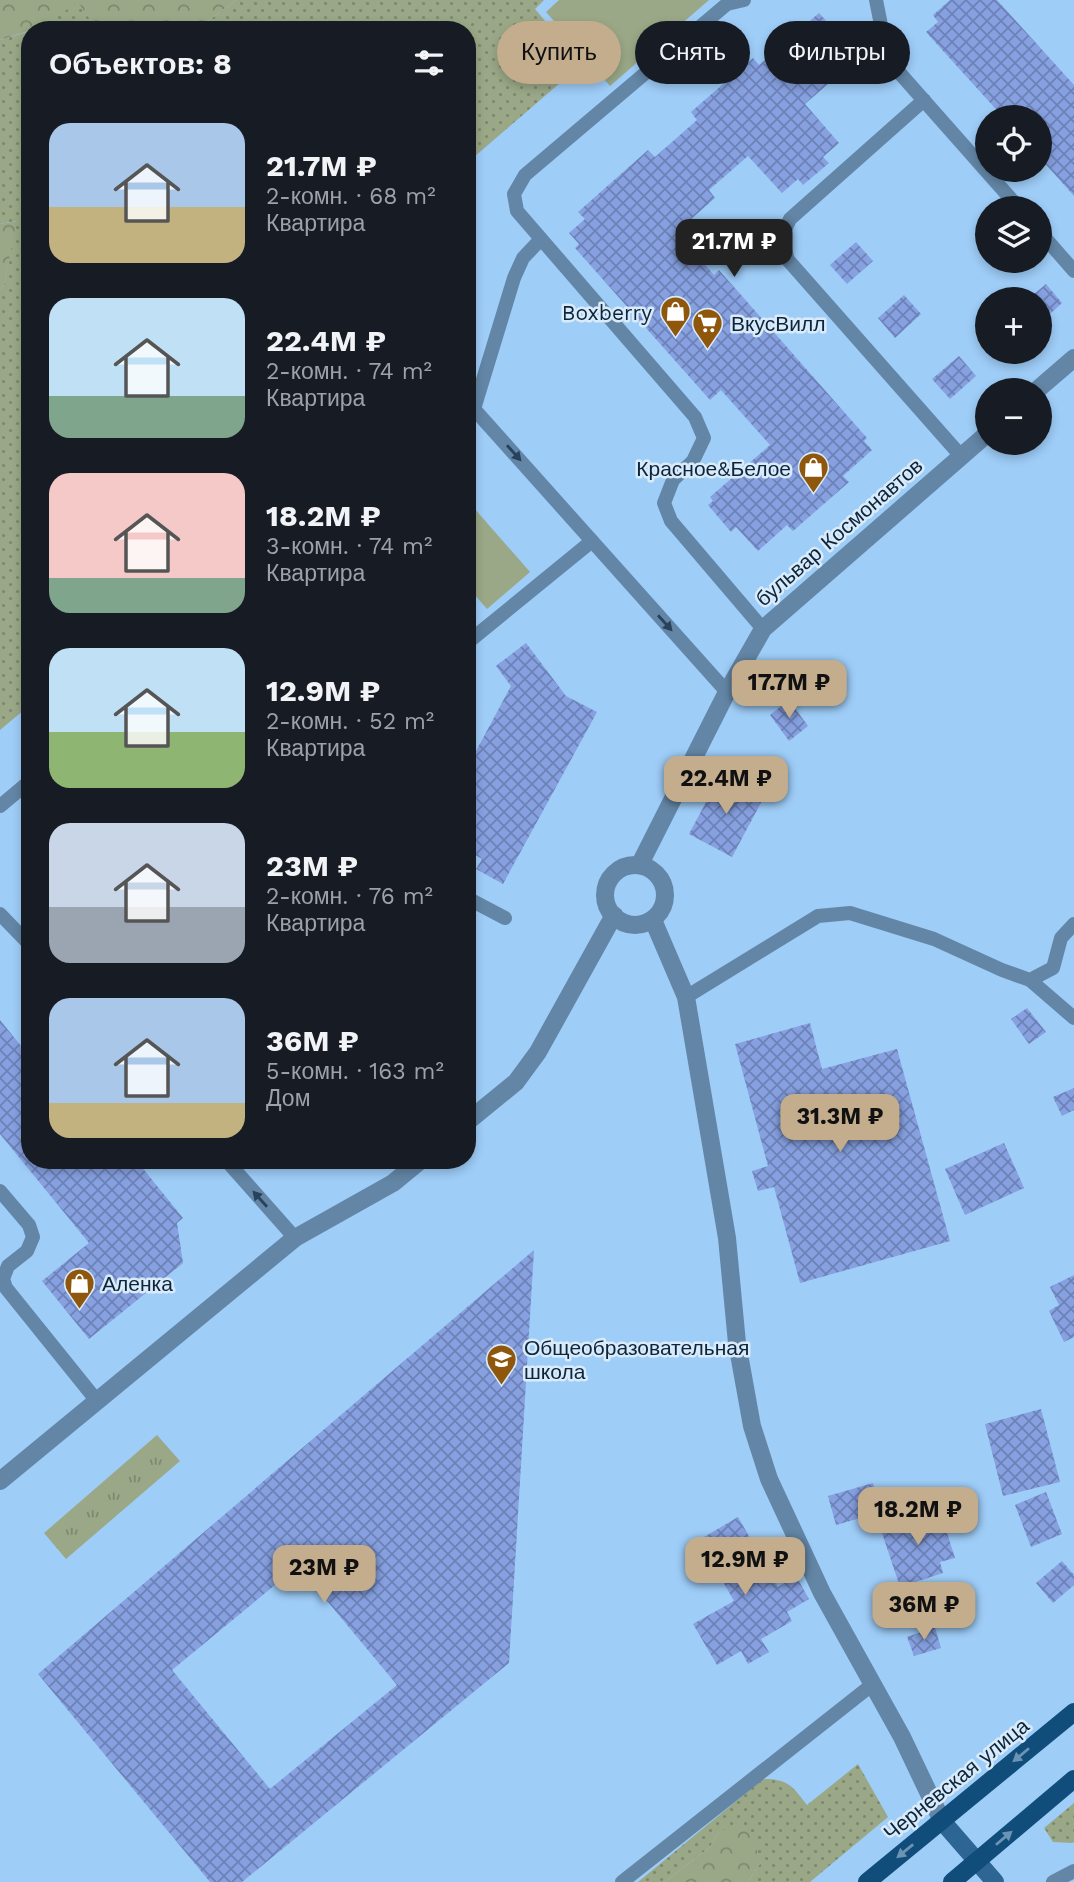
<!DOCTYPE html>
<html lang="ru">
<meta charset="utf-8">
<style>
:root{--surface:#171b24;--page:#20242c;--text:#f1f3f6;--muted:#9ea1a6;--accent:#c4ad8d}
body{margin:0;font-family:"Work Sans",sans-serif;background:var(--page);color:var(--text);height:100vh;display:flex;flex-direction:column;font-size:26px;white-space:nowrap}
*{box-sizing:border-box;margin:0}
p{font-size:23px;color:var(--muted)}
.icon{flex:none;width:38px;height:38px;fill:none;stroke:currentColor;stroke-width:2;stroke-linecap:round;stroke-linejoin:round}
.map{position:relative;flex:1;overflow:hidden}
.drawer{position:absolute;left:21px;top:21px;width:455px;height:1148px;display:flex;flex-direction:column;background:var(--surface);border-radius:28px;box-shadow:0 4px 10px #0003}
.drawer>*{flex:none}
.guide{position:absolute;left:497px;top:21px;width:471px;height:63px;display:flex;gap:14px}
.tools{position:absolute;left:975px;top:105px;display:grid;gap:14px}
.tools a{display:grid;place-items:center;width:77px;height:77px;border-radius:50%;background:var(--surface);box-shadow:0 4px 10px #0003;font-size:35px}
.price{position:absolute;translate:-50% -60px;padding:0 16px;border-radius:14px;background:var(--accent);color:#111;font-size:23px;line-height:46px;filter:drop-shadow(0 2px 4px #0008)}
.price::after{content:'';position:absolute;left:50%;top:42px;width:21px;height:16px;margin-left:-10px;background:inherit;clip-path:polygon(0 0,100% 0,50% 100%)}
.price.selected{background:#222;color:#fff}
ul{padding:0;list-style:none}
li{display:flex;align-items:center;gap:21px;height:175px;padding:0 28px}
li span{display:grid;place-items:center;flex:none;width:196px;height:140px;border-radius:21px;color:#555}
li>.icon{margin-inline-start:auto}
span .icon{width:84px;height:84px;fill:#fffc;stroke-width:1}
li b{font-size:30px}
h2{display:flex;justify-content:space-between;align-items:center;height:84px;padding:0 28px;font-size:30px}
.chip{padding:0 24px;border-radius:32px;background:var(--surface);box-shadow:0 4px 10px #0003;font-size:24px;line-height:63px}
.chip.selected{background:var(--accent);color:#111}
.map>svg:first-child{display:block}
.grass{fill:url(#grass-dots)}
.forest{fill:url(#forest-crowns)}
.park{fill:url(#park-tufts)}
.pitch{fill:#9aa887}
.building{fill:url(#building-cross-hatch);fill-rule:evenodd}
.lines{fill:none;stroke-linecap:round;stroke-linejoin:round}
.lane{stroke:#6386a6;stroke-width:14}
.street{stroke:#6386a6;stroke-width:18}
.secondary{stroke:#2d6594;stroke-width:18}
.primary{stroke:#114d7a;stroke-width:18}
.oneway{fill:#27425a}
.oneway2{fill:#6b94b4}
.labels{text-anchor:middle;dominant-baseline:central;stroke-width:5;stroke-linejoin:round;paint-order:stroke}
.poi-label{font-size:21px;fill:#0d2539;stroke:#d9ebfb;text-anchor:start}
.street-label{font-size:21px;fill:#0d2539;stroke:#d9ebfb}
</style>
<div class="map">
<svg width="1074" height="1882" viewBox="0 0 1074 1882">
<defs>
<pattern id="grass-dots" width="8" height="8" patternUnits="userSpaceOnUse" patternTransform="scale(1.75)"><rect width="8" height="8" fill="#9aa887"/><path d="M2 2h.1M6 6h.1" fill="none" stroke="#7c896f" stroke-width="1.8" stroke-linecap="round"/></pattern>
<pattern id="forest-crowns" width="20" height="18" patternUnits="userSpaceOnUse" patternTransform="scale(1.75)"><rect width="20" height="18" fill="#9aa887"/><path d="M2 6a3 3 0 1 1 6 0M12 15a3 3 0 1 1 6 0" fill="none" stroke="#7c896f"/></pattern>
<pattern id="park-tufts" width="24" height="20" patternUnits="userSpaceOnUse" patternTransform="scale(1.75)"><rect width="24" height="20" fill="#9aa887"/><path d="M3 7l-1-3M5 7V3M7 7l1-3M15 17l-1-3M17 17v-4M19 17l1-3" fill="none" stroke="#7c896f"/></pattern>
<pattern id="building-cross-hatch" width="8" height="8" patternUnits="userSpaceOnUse" patternTransform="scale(1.75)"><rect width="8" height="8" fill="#86a0e0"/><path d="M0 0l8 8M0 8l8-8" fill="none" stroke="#6c82b7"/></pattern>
</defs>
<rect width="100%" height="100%" fill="#9ecdf8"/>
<!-- grass -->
<g class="grass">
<polygon points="236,0 544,0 535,9 582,64 467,163 467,30 196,30"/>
<polygon points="78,1 97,30 33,30 41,27"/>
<polygon points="30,31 30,705 0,730 0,289 4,285 16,221 0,224 0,40"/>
<path d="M858 1764 888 1817 810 1882H748L761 1862 719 1832 710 1847 665 1882H638L763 1779C789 1779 792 1786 807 1805Z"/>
<polygon points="1074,1803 1074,1842 1072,1843 1053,1842 1044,1828"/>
</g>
<!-- forest -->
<g class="forest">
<polygon points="0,0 236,0 196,30 97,30 78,2 41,27 0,40"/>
<polygon points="17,221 4,285 0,289 0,224"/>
<polygon points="734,1825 750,1832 761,1862 748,1882 665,1882 710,1847 719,1832"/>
</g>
<!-- park -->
<polygon class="park" points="157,1435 180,1461 66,1559 44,1533"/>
<!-- pitch -->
<g class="pitch">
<polygon points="559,0 709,0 610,86 546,12"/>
<polygon points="467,500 530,572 487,609 467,586"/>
</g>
<!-- building -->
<g class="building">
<polygon points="950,0 997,0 1074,85 1074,196 1040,158 1040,117 1003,117 926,32 938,22 933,15"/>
<polygon points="819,13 859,57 805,104 839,143 823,157 829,163 803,185 798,179 782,193 748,156 709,190 715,198 681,228 687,235 682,239 714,275 719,270 867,438 864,441 872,450 843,476 849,482 793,531 787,525 758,551 736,527 731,532 708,505 713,501 710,497 770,445 721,390 710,400 575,248 579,244 569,233 585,219 578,212 648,150 655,157 697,120 691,112 753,58 759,65"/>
<polygon points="856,242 873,261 847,284 830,265"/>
<polygon points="1046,284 1062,303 1040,323 1040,299 1028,299"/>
<polygon points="904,295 921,314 895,338 878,318"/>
<polygon points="959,356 976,376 950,399 932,379"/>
<polygon points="526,643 566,696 597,712 503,884 476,869 482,859 467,850 467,748 475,753 511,686 496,666"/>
<polygon points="789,700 808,726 789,741 770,715"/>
<polygon points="721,774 764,797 732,857 689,834"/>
<polygon points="1027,1008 1046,1032 1029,1044 1011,1019"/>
<polygon points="0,1020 30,1057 30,1160 136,1160 183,1218 177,1223 183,1263 89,1339 42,1281 89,1243 0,1134"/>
<polygon points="810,1023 822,1069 897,1049 950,1241 800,1283 774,1187 758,1191 752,1171 768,1166 735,1044"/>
<polygon points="1074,1088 1074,1110 1062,1116 1053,1097"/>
<polygon points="1004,1143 1024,1188 965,1215 945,1169"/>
<path d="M534 1250 509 1663 242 1882H210L38 1674ZM298 1566 397 1685 270 1789 172 1670Z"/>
<polygon points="1074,1275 1074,1337 1064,1342 1049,1311 1059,1305 1050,1287"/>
<polygon points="1041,1409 1060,1482 1003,1496 985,1424"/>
<polygon points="873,1483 881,1512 836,1525 828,1496"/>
<polygon points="1046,1492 1062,1534 1031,1547 1015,1505"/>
<polygon points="939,1508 955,1558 940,1562 943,1573 900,1587 880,1527"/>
<polygon points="738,1517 778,1587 796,1576 809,1599 787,1612 792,1621 761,1639 769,1652 748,1664 741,1651 717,1665 693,1624 734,1601 699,1540"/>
<polygon points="1062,1561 1074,1575 1074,1585 1053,1603 1036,1583"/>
<polygon points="935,1627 941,1648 914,1656 907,1637"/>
</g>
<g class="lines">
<!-- lane -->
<g class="lane">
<polyline points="744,0 727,4 525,175 514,194 517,211 695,417 704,438 693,461 673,480 664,503 671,521 763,629"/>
<polyline points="876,0 887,55 897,70 1019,208"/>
<polyline points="924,100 790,219 781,238 788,260 961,456"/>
<polyline points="1040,232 1074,271"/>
<polyline points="474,409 514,278 523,258 541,239"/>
<polyline points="467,415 474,409 727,692"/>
<polyline points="467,643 592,541"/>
<polyline points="0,806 30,781"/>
<polyline points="467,898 505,918"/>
<polyline points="0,914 30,945"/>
<polyline points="1030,980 1074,1018"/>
<polyline points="686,997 818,916 850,913 934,939 1002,970 1030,980 1053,968 1061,938 1074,924"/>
<polyline points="226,1160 295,1238"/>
<polyline points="0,1191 29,1225 33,1237 27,1251 8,1266 3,1279 6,1288 97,1401"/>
<polyline points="622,1882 873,1684"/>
<polyline points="1053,1882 1074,1871"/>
</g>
<!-- street -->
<g class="street">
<polyline points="1037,390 1074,358"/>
<polyline points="640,864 727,692 763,629 987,434"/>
<circle cx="635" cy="895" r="30"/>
<polyline points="653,920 686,997 727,1238 737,1343 752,1426 769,1479 822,1593 902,1737 942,1821"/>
<polyline points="467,1122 516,1082 538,1052 614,915"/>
<polyline points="0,1481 295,1238 393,1183 421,1160"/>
</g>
<!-- secondary -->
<polyline class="secondary" points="942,1821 995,1882"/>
<!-- primary -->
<g class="primary">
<polyline points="867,1882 1074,1712"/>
<polyline points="952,1882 1074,1779"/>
</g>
</g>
<!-- one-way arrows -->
<defs><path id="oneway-solid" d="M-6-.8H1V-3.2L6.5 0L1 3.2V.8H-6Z" transform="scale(1.75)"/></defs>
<g class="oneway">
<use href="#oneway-solid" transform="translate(514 453) rotate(48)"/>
<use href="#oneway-solid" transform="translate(665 623) rotate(48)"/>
<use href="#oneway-solid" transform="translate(260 1199) rotate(-132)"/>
</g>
<g class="oneway2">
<use href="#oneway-solid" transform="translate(1021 1755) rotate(140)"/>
<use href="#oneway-solid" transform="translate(1004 1838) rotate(-40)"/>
<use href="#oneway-solid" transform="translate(905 1851) rotate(141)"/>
</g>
<!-- icons -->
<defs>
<symbol id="shop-pin" viewBox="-11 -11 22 30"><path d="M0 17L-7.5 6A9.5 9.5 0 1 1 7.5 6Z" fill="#8e570c" stroke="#d9ebfb"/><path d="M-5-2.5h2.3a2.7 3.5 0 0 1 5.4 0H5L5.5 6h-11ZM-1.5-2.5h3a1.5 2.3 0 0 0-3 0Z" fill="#fff"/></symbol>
<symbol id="supermarket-pin" viewBox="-11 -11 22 30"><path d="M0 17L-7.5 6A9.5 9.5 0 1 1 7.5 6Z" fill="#8e570c" stroke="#d9ebfb"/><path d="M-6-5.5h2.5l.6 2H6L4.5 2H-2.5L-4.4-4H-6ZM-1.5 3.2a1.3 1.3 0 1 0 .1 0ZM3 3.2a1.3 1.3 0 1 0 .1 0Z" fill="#fff"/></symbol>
<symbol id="school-pin" viewBox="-11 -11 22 30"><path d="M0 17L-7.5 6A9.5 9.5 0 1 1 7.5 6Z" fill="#8e570c" stroke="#d9ebfb"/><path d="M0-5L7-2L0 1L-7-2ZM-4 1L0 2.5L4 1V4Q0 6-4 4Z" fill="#fff"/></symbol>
</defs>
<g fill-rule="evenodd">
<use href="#shop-pin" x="658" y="294" width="35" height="47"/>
<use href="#supermarket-pin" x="690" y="306" width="35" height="47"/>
<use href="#shop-pin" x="796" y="450" width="35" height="47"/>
<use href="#shop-pin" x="62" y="1266" width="35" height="47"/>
<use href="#school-pin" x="484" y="1342" width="35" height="47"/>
</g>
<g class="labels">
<!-- poi labels -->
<g class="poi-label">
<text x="652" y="312" text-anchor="end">Boxberry</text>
<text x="731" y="323">ВкусВилл</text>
<text x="791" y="468" text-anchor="end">Красное&amp;Белое</text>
<text x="102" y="1283">Аленка</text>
<text x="524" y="1347">Общеобразовательная<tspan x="524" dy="24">школа</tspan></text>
</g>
<!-- street labels -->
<g class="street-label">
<text transform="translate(839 532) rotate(-41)">бульвар Космонавтов</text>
<text transform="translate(956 1779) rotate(-39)">Черневская улица</text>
</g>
</g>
</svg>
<div class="tools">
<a><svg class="icon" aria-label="locate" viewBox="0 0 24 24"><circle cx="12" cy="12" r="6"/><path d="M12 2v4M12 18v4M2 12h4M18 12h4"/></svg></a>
<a><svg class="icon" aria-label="layers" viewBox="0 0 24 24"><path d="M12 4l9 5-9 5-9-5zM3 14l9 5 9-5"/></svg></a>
<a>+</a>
<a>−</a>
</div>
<b class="price selected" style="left:734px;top:279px">21.7M ₽</b>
<b class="price" style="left:789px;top:720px">17.7M ₽</b>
<b class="price" style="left:726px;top:816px">22.4M ₽</b>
<b class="price" style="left:840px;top:1154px">31.3M ₽</b>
<b class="price" style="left:918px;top:1547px">18.2M ₽</b>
<b class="price" style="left:745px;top:1597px">12.9M ₽</b>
<b class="price" style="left:324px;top:1605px">23M ₽</b>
<b class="price" style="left:924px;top:1642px">36M ₽</b>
<div class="guide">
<a class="chip selected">Купить</a>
<a class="chip">Снять</a>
<a class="chip">Фильтры</a>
</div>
<section class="drawer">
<h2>Объектов: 8<svg class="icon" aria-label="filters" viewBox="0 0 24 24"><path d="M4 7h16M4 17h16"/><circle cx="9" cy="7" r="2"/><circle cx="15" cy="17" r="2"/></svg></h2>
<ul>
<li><span style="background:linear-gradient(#a9c7e8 60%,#c2b280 0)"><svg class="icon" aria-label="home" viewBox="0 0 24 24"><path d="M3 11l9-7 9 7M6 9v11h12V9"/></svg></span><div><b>21.7M ₽</b><p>2-комн. · 68 m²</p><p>Квартира</p></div></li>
<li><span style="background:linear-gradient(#bfe0f5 70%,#7fa58c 0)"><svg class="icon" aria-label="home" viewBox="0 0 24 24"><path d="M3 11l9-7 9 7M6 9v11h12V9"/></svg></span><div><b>22.4M ₽</b><p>2-комн. · 74 m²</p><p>Квартира</p></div></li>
<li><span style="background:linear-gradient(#f6c9c9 75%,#7fa58c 0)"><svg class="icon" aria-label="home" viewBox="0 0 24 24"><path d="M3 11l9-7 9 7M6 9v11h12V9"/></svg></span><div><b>18.2M ₽</b><p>3-комн. · 74 m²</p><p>Квартира</p></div></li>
<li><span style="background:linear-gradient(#bfe0f5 60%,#8fb573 0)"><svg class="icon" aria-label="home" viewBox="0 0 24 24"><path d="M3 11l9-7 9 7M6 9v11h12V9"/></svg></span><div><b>12.9M ₽</b><p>2-комн. · 52 m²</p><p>Квартира</p></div></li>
<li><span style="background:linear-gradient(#c9d6e8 60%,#9aa5b1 0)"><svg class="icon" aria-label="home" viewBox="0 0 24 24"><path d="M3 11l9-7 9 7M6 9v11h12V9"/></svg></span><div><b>23M ₽</b><p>2-комн. · 76 m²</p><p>Квартира</p></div></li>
<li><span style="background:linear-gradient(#a9c7e8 75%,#c2b280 0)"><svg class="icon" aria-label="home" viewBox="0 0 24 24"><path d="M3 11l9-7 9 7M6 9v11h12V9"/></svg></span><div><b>36M ₽</b><p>5-комн. · 163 m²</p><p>Дом</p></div></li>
</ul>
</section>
</div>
